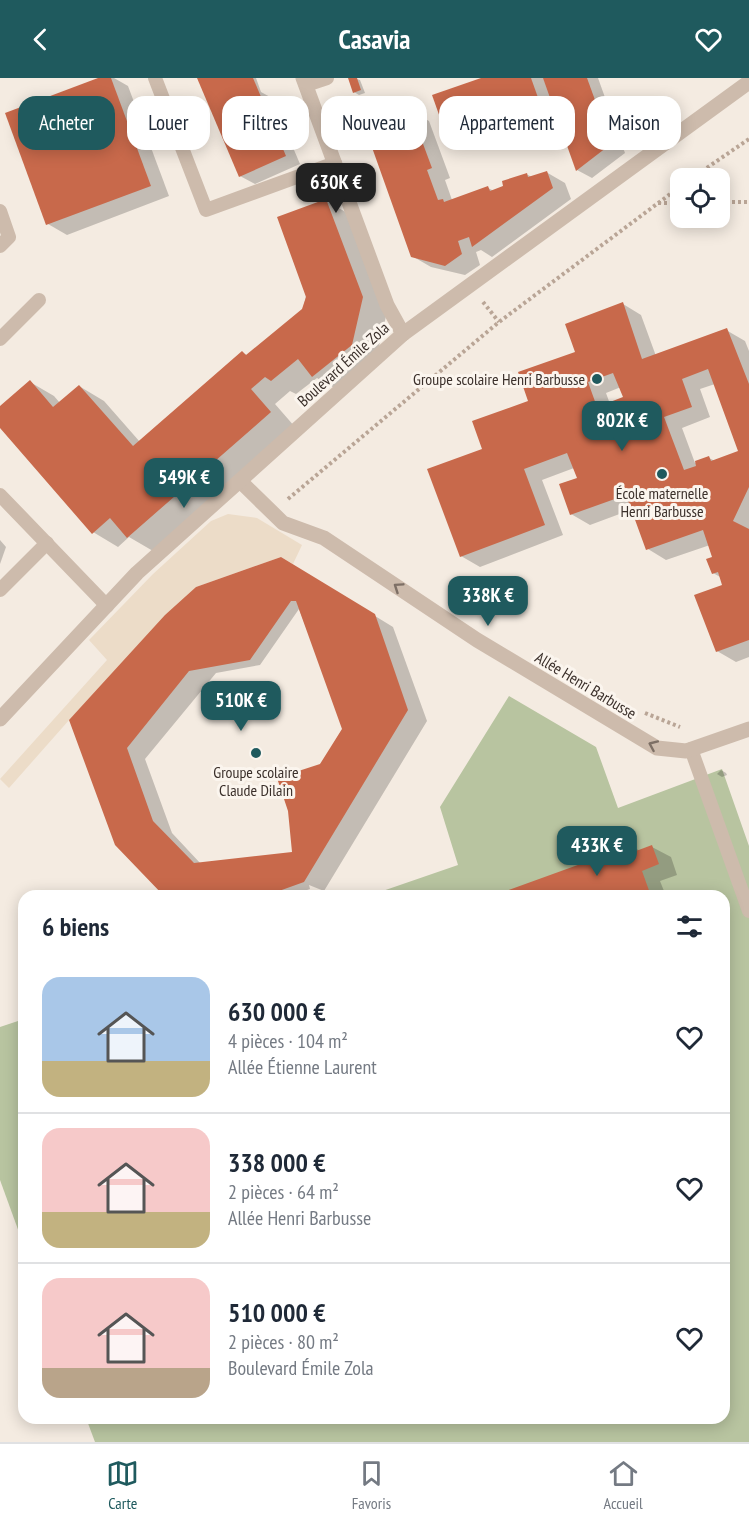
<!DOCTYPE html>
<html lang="fr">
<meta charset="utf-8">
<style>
:root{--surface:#fff;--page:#f2f2f3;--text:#1f2937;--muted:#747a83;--line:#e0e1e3;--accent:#1f5a5e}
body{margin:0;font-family:"PT Sans Narrow",sans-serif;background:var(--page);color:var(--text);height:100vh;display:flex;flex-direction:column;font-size:22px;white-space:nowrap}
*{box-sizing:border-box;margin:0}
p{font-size:20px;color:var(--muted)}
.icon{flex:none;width:33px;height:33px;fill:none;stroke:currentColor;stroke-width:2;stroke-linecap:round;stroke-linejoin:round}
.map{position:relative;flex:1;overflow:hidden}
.sheet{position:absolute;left:18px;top:812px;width:712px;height:534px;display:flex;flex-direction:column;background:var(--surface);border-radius:18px;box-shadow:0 3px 15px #0003}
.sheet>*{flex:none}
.hud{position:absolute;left:18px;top:18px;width:714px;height:54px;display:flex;gap:12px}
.buttons{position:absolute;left:670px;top:90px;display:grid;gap:12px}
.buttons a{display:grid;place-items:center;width:60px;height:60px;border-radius:12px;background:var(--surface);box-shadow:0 3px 15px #0003;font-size:30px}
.price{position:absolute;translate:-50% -51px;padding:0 14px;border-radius:12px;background:var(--accent);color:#fff;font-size:20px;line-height:39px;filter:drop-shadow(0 2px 3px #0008)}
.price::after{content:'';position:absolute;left:50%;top:36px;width:18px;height:14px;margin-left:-9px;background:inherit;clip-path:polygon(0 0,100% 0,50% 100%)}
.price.active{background:#222;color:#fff}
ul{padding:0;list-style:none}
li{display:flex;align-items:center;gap:18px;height:150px;padding:0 24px}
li+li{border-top:2px solid var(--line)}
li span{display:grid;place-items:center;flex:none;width:168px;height:120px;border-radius:18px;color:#555}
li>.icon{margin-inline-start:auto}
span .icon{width:72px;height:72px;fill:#fffc;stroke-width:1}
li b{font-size:26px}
h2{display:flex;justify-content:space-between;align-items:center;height:72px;padding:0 24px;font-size:26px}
.tag{padding:0 21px;border-radius:18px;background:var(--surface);box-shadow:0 3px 15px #0003;font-size:21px;line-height:54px}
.tag.active{background:var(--accent);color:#fff}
header{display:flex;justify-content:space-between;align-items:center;height:78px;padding:0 24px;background:var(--accent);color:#fff;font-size:27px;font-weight:600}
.tab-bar{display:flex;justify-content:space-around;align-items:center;height:84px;border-top:2px solid var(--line);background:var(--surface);font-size:16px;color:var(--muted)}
.tab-bar a{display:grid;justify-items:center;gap:3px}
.tab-bar .active{color:var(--accent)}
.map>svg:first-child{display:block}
.green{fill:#b8c4a0}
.plaza{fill:#ecdcc8}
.shadow{fill:#0003;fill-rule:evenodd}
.building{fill:#c8694b;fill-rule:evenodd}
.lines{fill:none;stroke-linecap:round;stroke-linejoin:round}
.path{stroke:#b9a596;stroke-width:4;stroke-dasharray:3 3;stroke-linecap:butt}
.lane{stroke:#cdbbac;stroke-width:14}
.street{stroke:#cdbbac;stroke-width:15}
.oneway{stroke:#7d6f65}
.poi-dot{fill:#1f5a5e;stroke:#fbf5ee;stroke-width:2}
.labels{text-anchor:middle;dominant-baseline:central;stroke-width:6;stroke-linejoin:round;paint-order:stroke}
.street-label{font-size:16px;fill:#3b302b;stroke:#fbf5ee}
.poi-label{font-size:16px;fill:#3b302b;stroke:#fbf5ee}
</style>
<header><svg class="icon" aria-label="back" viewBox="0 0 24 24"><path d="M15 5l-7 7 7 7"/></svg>Casavia<svg class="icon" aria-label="heart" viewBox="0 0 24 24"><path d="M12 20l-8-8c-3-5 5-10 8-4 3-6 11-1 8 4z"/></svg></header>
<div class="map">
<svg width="749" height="1364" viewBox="0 0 749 1364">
<rect width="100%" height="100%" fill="#f4ebe1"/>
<!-- green -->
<g class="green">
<polygon points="509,618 596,669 618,730 722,691 749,768 749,1364 95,1364 86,1340 724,1340 724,818 371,817 458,787 440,729"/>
<polygon points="24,941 24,1168 0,1102 0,949"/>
</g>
<!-- plaza -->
<polygon class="plaza" points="228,436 257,440 302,467 293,486 281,479 196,509 70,641 9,710 0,701 107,582 89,562 153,496 211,443"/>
<!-- shadow -->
<g class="shadow">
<polygon points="103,0 114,0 128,8 169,118 67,157 48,146"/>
<polygon points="199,0 256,0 261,14 272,20 300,86 255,106 240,98"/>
<polygon points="353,0 360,2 365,15 359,17 354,14"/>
<polygon points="485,0 598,0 625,75 592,100 577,92 557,36 464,69 449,61"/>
<polygon points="410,32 429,43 450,100 445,102 452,122 488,110 494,113 526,96 532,99 546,94 565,105 571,121 492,179 481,172 476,174 480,187 465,197 431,189 412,178"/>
<polygon points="326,123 351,137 387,234 376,281 338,312 317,300 296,316 290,313 275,326 295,349 153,473 129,459 118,469 93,454 0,348 0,330 30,304 54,318 60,325 79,308 104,323 140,364 242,275 247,277 303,232"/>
<path d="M623 226 641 237 656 278 726 252 745 263 749 273V579L736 584 717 573 724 508 722 500 713 495 714 480 710 467 666 482 648 471 633 431 590 447 571 436 579 401 574 390 542 402 563 457 480 489 461 478 484 372ZM715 306 739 374 715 383 709 380 695 385 682 350 710 339 700 311ZM621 309 625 320 610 326 606 315Z"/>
<polygon points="0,462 6,469 0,486"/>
<path d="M300 492 393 549 427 643 324 813 309 807 310 811 290 818H166L71 643ZM299 531 344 648 321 687 294 775 201 786 172 755 145 681 216 595 260 587Z"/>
<polygon points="721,692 726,695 727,697 722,699 717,696"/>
<polygon points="633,769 640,773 652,769 671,779 677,797 660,803 666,818 495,818"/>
</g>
<!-- building -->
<g class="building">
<polygon points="98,0 111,0 151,108 46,147 5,35"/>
<polygon points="197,0 253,0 286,78 239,99"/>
<polygon points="348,0 357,0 361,12 353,15"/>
<polygon points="481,0 531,0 541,28 448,62 432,17"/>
<polygon points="543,0 587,0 611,66 576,93"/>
<polygon points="410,31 432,90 427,92 438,122 443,121 444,124 488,108 490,113 503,108 502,103 527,95 528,99 547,93 553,110 472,169 469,159 458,163 462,176 445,188 411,179 364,47"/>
<polygon points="326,121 363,219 352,267 312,299 298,281 271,303 265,299 251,311 271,334 127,460 110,440 92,456 0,350 0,328 30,302 53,329 79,307 133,368 242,273 246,277 302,231 306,219 277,139"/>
<path d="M623 224 642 281 727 250 749 306V409L733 443 749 451V562L716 574 694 517 722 507 718 494 712 496 706 481 712 479 703 452 646 472 626 417 570 437 559 406 577 400 567 375 524 391 545 447 460 479 427 391 482 371 472 343 528 323 518 294 575 274 565 246ZM708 291 738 373 711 383 709 378 695 383 696 388 684 392 664 339 692 329 682 301ZM613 295 623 319 597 329 588 304Z"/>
<path d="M281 479 375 536 408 632 304 804 265 818H164L115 767 69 642 165 537 196 509ZM291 523H296L342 651 320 686 277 700 288 733 292 774 194 785 153 743 127 670 189 593 250 582Z"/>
<polygon points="633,767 636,773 652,767 659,786 642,793 651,818 492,818"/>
</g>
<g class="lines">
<!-- path -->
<g class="path">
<polyline points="692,100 749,61"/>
<polyline points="720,124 749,124"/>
<polyline points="658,125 681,125"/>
<polyline points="483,224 499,244"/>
<polyline points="288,421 499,244 681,108"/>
<polyline points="645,635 680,649"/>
</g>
<!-- lane -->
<g class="lane">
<polyline points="155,0 206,132 335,85"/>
<polyline points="306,7 327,0"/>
<polyline points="0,133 9,159 0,168"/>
<polyline points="0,261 39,222"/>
<polyline points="0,417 107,528"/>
<polyline points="0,512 47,465"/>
<polyline points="691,671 749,833"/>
</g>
<!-- street -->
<g class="street">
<polyline points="303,0 387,227 403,256"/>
<polyline points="240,403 283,445 324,460 477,562 657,670 686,673 749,651"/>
<polyline points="0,641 137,495 403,256 749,4"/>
</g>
</g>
<!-- one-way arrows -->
<defs><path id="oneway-chevron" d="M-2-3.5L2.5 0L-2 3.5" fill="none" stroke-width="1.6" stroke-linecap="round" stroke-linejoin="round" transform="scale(1.5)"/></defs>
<g class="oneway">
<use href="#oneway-chevron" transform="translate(398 509) rotate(-146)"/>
<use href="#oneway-chevron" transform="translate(653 667) rotate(-156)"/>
</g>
<!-- markers -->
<g class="poi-dot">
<circle cx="597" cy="301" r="6"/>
<circle cx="662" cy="396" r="6"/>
<circle cx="256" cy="675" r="6"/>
</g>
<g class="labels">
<!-- street labels -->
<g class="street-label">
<text transform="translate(343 286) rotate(-42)">Boulevard Émile Zola</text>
<text transform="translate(586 607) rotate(31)">Allée Henri Barbusse</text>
</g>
<!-- poi labels -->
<g class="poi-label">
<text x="585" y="301" text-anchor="end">Groupe scolaire Henri Barbusse</text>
<text x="662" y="415">École maternelle<tspan x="662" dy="18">Henri Barbusse</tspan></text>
<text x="256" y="694">Groupe scolaire<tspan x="256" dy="18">Claude Dilain</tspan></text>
</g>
</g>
</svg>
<div class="buttons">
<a><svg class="icon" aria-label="locate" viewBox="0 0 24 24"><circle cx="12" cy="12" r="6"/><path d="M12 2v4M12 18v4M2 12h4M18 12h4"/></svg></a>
</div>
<b class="price active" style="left:336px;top:136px">630K €</b>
<b class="price" style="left:622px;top:374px">802K €</b>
<b class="price" style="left:184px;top:431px">549K €</b>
<b class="price" style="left:488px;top:549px">338K €</b>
<b class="price" style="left:241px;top:654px">510K €</b>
<b class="price" style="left:597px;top:799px">433K €</b>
<div class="hud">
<a class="tag active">Acheter</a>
<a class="tag">Louer</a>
<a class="tag">Filtres</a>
<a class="tag">Nouveau</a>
<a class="tag">Appartement</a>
<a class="tag">Maison</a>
</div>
<section class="sheet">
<h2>6 biens<svg class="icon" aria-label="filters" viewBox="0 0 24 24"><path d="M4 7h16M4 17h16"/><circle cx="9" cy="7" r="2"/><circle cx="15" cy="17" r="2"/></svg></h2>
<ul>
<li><span style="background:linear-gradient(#a9c7e8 70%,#c2b280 0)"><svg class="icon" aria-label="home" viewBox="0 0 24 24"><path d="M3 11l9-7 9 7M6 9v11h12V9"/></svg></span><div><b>630 000 €</b><p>4 pièces · 104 m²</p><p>Allée Étienne Laurent</p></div><svg class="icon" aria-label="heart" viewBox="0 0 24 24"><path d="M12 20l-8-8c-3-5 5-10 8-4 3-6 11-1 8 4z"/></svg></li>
<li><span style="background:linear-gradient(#f6c9c9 70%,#c2b280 0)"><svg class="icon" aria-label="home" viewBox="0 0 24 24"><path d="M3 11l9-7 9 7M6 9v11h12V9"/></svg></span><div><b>338 000 €</b><p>2 pièces · 64 m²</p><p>Allée Henri Barbusse</p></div><svg class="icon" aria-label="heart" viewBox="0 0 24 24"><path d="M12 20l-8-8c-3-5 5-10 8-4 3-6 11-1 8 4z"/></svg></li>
<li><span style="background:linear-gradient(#f6c9c9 75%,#b9a48a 0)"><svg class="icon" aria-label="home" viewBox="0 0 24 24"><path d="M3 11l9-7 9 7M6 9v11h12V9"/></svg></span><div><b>510 000 €</b><p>2 pièces · 80 m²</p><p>Boulevard Émile Zola</p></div><svg class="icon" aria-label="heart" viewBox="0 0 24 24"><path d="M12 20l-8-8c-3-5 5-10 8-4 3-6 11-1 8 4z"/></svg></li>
</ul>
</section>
</div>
<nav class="tab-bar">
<a class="active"><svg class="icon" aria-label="map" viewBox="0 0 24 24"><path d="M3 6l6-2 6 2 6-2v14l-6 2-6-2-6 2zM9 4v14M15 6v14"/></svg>Carte</a>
<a><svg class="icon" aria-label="saved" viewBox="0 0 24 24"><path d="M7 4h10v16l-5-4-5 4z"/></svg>Favoris</a>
<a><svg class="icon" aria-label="home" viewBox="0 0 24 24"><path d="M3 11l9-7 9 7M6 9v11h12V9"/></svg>Accueil</a>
</nav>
